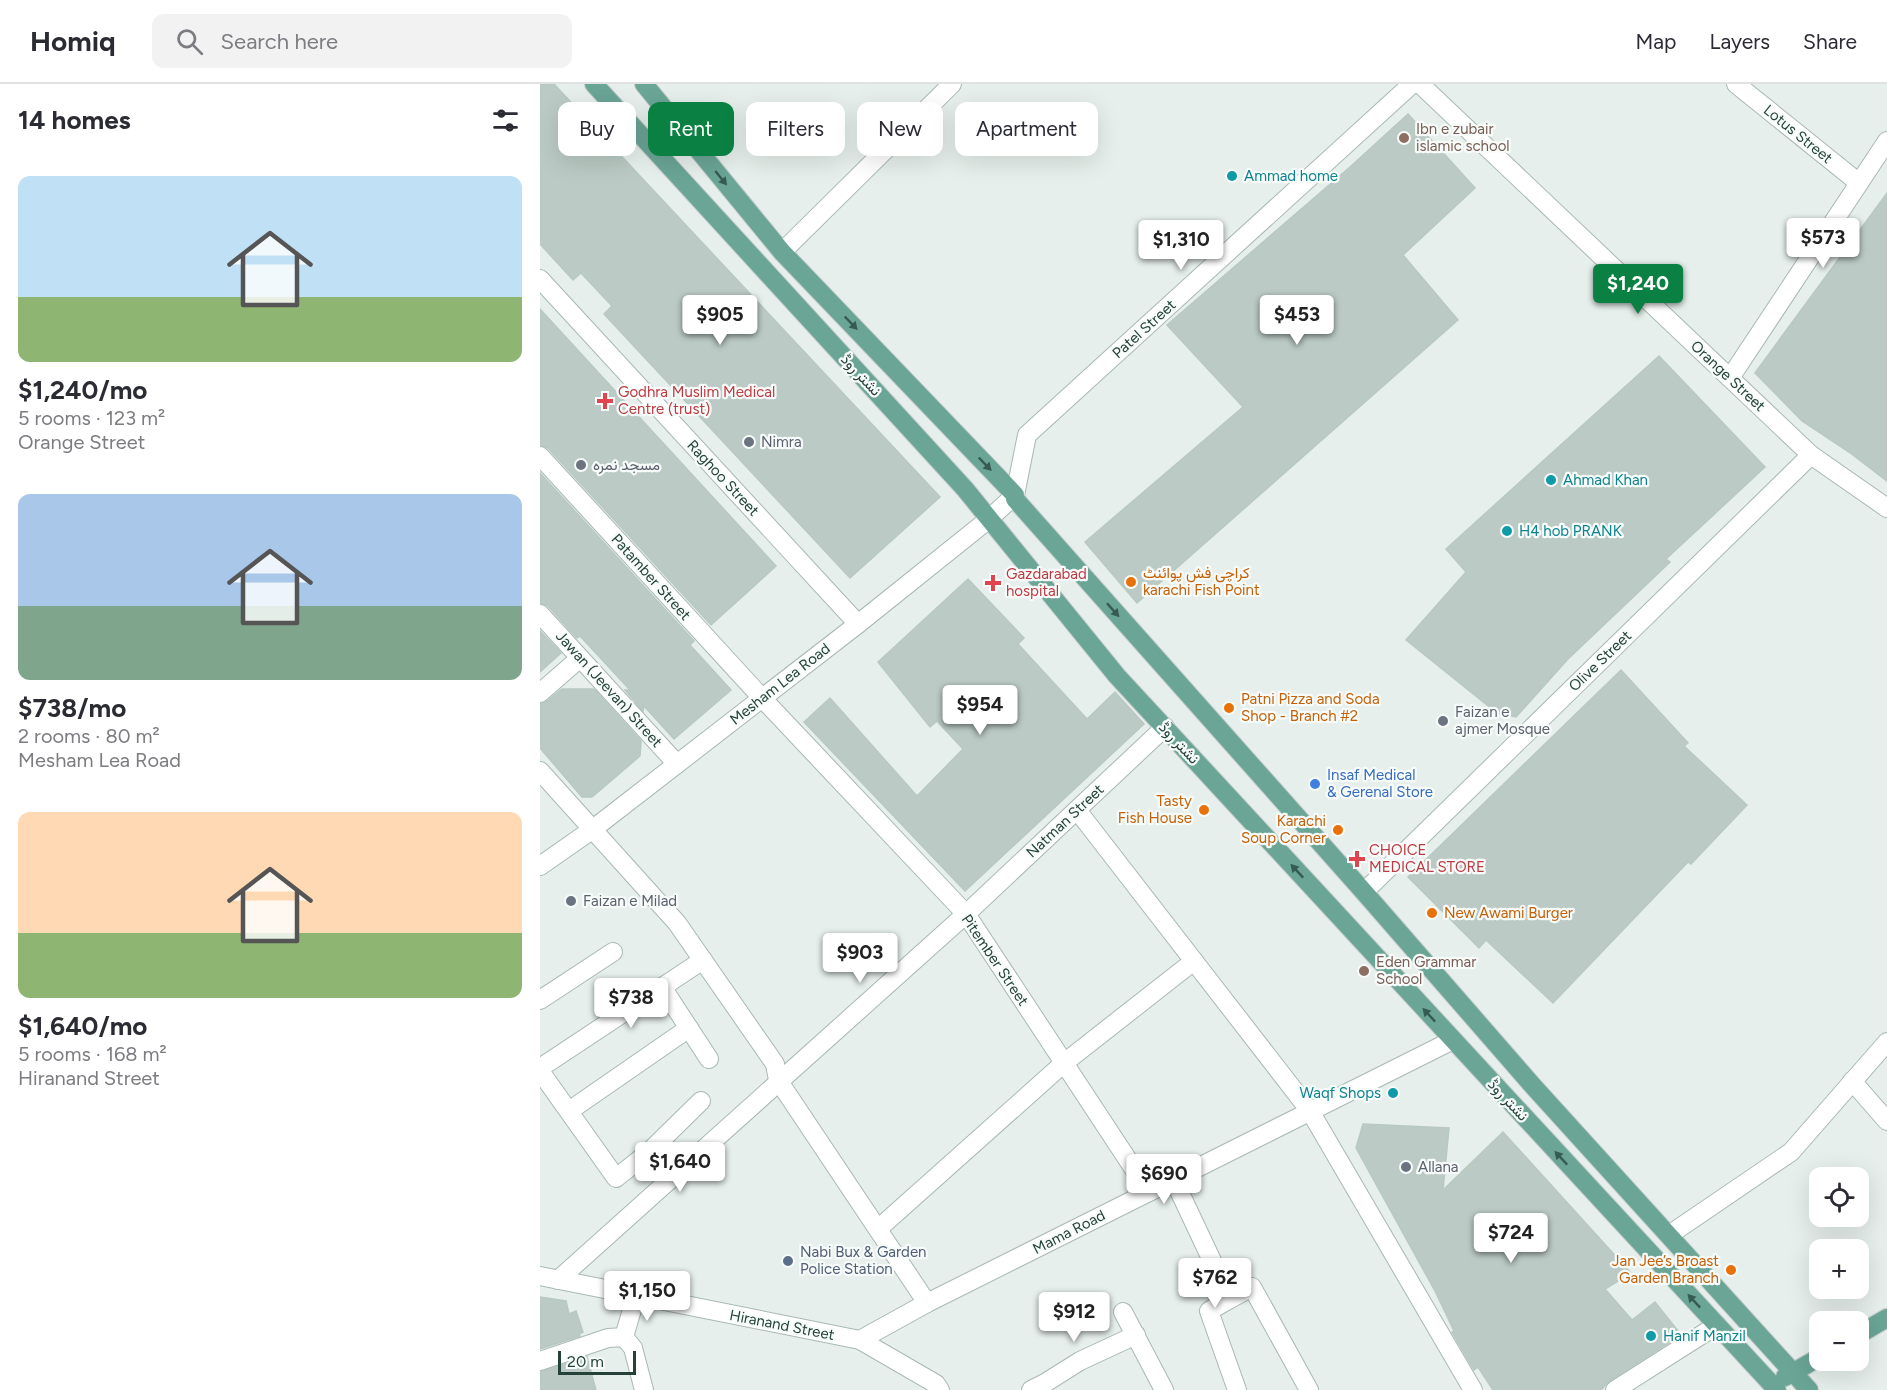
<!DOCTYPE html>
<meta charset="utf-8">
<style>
:root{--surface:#fff;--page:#f2f2f3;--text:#2b2b33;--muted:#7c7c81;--line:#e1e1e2;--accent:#0b8043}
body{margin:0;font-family:Figtree,Vazirmatn,sans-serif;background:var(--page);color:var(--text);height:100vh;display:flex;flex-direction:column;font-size:22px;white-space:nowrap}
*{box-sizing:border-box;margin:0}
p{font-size:20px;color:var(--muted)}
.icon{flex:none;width:33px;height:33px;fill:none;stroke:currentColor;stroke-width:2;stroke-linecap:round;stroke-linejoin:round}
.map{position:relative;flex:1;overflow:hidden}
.panel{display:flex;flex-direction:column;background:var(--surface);width:540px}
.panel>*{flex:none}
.guide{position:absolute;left:18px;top:18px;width:570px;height:54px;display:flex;gap:12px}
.tools{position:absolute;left:1269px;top:1083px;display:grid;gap:12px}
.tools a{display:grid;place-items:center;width:60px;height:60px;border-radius:12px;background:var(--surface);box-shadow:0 6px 24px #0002;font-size:30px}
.scale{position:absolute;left:18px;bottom:15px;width:78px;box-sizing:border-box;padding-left:6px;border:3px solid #24423a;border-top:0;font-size:16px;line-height:21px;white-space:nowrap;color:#24423a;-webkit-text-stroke:4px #f7fbf9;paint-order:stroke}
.price{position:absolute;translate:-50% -51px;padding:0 14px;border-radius:6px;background:#fff;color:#222;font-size:20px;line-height:39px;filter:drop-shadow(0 2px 3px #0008)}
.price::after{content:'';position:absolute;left:50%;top:36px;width:18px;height:14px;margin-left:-9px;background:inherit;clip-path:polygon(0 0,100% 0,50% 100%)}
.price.active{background:var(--accent);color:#fff}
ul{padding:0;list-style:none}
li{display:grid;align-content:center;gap:12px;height:318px;padding:0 18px}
li span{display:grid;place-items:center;height:186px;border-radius:12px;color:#555}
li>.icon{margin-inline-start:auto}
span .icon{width:108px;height:108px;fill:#fffc;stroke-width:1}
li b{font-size:26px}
h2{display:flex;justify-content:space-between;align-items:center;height:72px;padding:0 18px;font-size:26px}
.pill{padding:0 21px;border-radius:12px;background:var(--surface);box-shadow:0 6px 24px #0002;font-size:21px;line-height:54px}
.pill.active{background:var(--accent);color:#fff}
header{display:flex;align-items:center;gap:36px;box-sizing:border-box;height:84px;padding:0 30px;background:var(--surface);border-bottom:2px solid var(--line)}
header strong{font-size:28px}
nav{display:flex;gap:33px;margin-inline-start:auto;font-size:21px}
.search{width:420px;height:54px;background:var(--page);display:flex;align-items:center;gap:15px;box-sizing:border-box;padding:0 21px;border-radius:12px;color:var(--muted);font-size:22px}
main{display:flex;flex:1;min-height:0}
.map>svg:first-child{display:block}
.building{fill:#bbcac4;stroke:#b8c9c2;stroke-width:1.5}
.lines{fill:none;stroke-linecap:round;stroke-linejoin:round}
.minor-casing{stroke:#a8b8b2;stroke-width:20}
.major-casing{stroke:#c2cac8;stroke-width:20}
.minor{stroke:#fff;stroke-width:18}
.major{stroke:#6aa596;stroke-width:18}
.oneway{fill:#365b51}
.education-dot{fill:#8d6e63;stroke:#f7fbf9;stroke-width:2}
.culture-dot{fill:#0f9aa8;stroke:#f7fbf9;stroke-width:2}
.health-dot{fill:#e0444e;stroke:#f7fbf9;stroke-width:2}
.worship-dot{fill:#6b7280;stroke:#f7fbf9;stroke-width:2}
.food-dot{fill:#e8710a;stroke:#f7fbf9;stroke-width:2}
.shop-dot{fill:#3f7fe0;stroke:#f7fbf9;stroke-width:2}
.service-dot{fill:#5c6f8a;stroke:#f7fbf9;stroke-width:2}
.labels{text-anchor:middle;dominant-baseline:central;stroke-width:4.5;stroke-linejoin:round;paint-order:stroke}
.education-label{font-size:15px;fill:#785e54;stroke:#f7fbf9;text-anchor:start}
.street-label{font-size:15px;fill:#24423a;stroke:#f7fbf9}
.culture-label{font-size:15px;fill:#0d838f;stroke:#f7fbf9;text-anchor:start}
.health-label{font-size:15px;fill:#be3a42;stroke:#f7fbf9;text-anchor:start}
.worship-label{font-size:15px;fill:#5b616d;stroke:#f7fbf9;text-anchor:start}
.food-label{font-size:15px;fill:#c56008;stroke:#f7fbf9;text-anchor:start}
.shop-label{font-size:15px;fill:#366cbe;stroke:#f7fbf9;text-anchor:start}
.service-label{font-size:15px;fill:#4e5e75;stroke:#f7fbf9;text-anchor:start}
</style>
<header>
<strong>Homiq</strong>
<div class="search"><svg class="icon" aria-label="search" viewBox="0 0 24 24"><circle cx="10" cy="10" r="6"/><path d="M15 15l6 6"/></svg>Search here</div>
<nav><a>Map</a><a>Layers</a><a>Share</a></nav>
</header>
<main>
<section class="panel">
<h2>14 homes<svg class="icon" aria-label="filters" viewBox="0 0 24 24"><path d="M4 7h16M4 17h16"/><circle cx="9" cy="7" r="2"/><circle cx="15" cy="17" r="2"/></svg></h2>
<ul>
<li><span style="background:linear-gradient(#bfe0f5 65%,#8fb573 0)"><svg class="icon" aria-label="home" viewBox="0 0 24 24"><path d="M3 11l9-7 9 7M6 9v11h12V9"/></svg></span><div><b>$1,240/mo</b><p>5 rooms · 123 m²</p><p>Orange Street</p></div></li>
<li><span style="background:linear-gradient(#a9c7e8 60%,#7fa58c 0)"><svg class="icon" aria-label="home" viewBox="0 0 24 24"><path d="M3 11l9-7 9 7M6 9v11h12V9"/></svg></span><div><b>$738/mo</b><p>2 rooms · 80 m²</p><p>Mesham Lea Road</p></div></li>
<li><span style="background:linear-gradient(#ffd9b3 65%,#8fb573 0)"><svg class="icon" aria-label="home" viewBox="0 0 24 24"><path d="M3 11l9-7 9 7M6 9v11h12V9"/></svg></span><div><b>$1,640/mo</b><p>5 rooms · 168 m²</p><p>Hiranand Street</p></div></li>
</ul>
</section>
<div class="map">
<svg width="1347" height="1306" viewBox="0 0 1347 1306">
<rect width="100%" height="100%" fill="#e6efeb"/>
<!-- building -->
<g class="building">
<polygon points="0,0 14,0 400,413 310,494 64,230 72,222 41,189 33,196 0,160"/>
<polygon points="868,30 935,104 863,171 918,236 597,519 545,458 703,323 627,241 810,83"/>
<polygon points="1347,109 1347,397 1309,368 1262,337 1215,289"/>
<polygon points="0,225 236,482 171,541 8,364 0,361"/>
<polygon points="1119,272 1225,383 1126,475 1130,478 1028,575 976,633 957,629 866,556 926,488 906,465"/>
<polygon points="0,389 154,557 150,561 191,606 134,655 104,622 103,627 85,606 90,606 40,552 37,554 8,522 0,519"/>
<polygon points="428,495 484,554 478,560 547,635 575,608 604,640 425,807 264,638 290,614 377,712 423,665 397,637 390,643 338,578"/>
<polygon points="0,547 21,569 0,588"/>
<polygon points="1081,586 1148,659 1144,662 1207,721 1151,780 1148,778 1013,919 946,856 939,864 868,793"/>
<polygon points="22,605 54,605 101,657 100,672 52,713 42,713 0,664 0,620 7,617"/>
<polygon points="823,1040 909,1044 903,1106 963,1048 1091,1189 1065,1205 1092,1236 1115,1218 1138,1247 1136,1254 1069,1297 1061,1306 953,1306 938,1283 934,1286 912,1248 914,1247 895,1207 816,1064"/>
<polygon points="0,1213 26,1217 29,1230 36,1227 43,1248 39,1250 40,1252 0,1265"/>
<polygon points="47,1273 56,1306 0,1306 0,1288"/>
</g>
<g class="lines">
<defs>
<g id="minor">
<polyline points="880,0 1271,371 1347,424"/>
<polyline points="1196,0 1319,99"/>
<polyline points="242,168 412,0"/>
<polyline points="0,195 318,540"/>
<polyline points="1190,294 1347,57"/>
<polyline points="0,372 222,614 426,830 609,1108"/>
<polyline points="0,530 137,680"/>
<polyline points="0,609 40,574"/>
<polyline points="0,687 137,839 235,980 238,996 387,1219"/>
<polyline points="537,726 770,1027 933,1306"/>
<polyline points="0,782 53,745 318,540 449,435 475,411 487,351 872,0"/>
<polyline points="824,808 1271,371"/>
<polyline points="122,903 169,975"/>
<polyline points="0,916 73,868"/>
<polyline points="0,984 163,876"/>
<polyline points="0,987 76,1094 109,1068 161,1017"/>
<polyline points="1312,997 1347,1037"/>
<polyline points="29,1027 149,944"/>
<polyline points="634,1096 690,1215 712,1203 769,1306"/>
<polyline points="338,1145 524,979 654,877"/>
<polyline points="1129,1151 1251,1068 1347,958"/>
<polyline points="0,1192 320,1256 396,1300 400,1306"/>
<polyline points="18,1196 426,830 625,643"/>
<polyline points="690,1215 669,1227 697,1306"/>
<polyline points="583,1228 624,1306"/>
<polyline points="84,1253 96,1212"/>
<polyline points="320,1256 387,1219 913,956"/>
<polyline points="0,1277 68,1254 84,1253 93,1264 104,1306"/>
<polyline points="491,1306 505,1299 540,1277 596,1251"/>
<polyline points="1075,1306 1177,1241"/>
</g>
<g id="major">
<polyline points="54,0 425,405 577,592 1237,1306"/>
<polyline points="104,0 242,168 475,411 475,415 824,808 993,1002 1269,1306"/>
<polyline points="1318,1251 1347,1234"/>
<polyline points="1245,1293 1280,1273"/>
</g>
</defs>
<!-- minor casing -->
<use href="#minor" class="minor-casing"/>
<!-- major casing -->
<use href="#major" class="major-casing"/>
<!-- minor -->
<use href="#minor" class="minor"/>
<!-- major -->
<use href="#major" class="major"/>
</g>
<!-- one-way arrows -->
<defs><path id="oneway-solid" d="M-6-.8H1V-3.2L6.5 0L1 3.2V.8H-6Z" transform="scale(1.5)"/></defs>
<g class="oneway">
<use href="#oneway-solid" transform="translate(181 94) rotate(51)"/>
<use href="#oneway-solid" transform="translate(311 239) rotate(46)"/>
<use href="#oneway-solid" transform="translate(445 380) rotate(46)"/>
<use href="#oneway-solid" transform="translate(573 526) rotate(48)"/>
<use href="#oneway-solid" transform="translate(757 787) rotate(-133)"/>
<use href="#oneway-solid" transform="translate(889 931) rotate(-133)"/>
<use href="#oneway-solid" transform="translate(1021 1074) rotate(-133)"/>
<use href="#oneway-solid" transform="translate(1154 1217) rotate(-133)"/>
</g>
<!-- markers -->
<g class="education-dot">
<circle cx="864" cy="54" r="6"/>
<circle cx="824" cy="887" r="6"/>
</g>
<g class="culture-dot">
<circle cx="692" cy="92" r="6"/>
<circle cx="1011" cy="396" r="6"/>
<circle cx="967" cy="447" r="6"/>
<circle cx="853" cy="1009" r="6"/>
<circle cx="1111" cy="1252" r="6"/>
</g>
<g class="health-dot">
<path d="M62 308h6v6h6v6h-6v6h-6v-6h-6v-6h6z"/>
<path d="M450 490h6v6h6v6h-6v6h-6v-6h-6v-6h6z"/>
<path d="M814 766h6v6h6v6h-6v6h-6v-6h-6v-6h6z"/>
</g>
<g class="worship-dot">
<circle cx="209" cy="358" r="6"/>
<circle cx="41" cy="381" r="6"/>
<circle cx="903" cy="637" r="6"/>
<circle cx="31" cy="817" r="6"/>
<circle cx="866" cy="1083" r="6"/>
</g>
<g class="food-dot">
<circle cx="591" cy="498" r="6"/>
<circle cx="689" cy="624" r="6"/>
<circle cx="664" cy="726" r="6"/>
<circle cx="798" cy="746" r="6"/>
<circle cx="892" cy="829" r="6"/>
<circle cx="1191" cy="1186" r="6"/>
</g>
<circle class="shop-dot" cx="775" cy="700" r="6"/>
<circle class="service-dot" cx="248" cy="1177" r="6"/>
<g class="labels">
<!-- education labels -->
<g class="education-label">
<text x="876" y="45">Ibn e zubair<tspan x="876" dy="17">islamic school</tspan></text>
<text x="836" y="878">Eden Grammar<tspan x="836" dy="17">School</tspan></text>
</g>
<!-- street labels -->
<g class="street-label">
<text transform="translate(1258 50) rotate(39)">Lotus Street</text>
<text transform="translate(604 245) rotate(-42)">Patel Street</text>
<text transform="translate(321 291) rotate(47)">نشتر روڈ</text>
<text transform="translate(1188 292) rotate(43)">Orange Street</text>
<text transform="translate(183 394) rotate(47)">Raghoo Street</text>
<text transform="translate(111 493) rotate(48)">Patamber Street</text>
<text transform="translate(1060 577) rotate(-44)">Olive Street</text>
<text transform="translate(240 600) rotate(-38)">Mesham Lea Road</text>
<text transform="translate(69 605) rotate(48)">Jawan (Jeevan) Street</text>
<text transform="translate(639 659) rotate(47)">نشتر روڈ</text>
<text transform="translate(525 737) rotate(-43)">Natman Street</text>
<text transform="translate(455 876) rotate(56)">Pitember Street</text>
<text transform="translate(968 1016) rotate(47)">نشتر روڈ</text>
<text transform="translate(529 1148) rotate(-27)">Mama Road</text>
<text transform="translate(242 1241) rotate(11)">Hiranand Street</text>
</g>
<!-- culture labels -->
<g class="culture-label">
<text x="704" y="92">Ammad home</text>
<text x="1023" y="396">Ahmad Khan</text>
<text x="979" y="447">H4 hob PRANK</text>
<text x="841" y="1009" text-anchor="end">Waqf Shops</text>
<text x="1123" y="1252">Hanif Manzil</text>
</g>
<!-- health labels -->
<g class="health-label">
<text x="78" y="308">Godhra Muslim Medical<tspan x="78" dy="17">Centre (trust)</tspan></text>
<text x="466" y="490">Gazdarabad<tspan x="466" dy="17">hospital</tspan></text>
<text x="829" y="766">CHOICE<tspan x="829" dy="17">MEDICAL STORE</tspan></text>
</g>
<!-- worship labels -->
<g class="worship-label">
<text x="221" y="358">Nimra</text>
<text x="53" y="381">مسجد نمرہ</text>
<text x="915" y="628">Faizan e<tspan x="915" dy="17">ajmer Mosque</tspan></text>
<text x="43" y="817">Faizan e Milad</text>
<text x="878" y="1083">Allana</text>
</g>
<!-- food labels -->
<g class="food-label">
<text x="603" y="489">کراچی فش پوائنٹ<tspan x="603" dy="17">karachi Fish Point</tspan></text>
<text x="701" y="615">Patni Pizza and Soda<tspan x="701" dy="17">Shop - Branch #2</tspan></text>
<text x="652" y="717" text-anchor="end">Tasty<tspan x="652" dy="17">Fish House</tspan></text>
<text x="786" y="737" text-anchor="end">Karachi<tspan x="786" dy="17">Soup Corner</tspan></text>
<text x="904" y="829">New Awami Burger</text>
<text x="1179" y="1177" text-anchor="end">Jan Jee’s Broast<tspan x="1179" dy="17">Garden Branch</tspan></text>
</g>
<!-- shop labels -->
<g class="shop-label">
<text x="787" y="691">Insaf Medical<tspan x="787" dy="17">&amp; Gerenal Store</tspan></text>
</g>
<!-- service labels -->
<g class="service-label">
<text x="260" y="1168">Nabi Bux &amp; Garden<tspan x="260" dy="17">Police Station</tspan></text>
</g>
</g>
</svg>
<div class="tools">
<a><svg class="icon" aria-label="locate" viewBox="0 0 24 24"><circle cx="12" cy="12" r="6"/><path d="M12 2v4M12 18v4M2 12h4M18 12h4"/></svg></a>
<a>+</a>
<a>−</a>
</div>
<div class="scale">20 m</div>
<b class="price" style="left:1283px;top:185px">$573</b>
<b class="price" style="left:641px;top:187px">$1,310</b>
<b class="price active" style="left:1098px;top:231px">$1,240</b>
<b class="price" style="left:180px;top:262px">$905</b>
<b class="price" style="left:757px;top:262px">$453</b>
<b class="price" style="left:440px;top:652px">$954</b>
<b class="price" style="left:320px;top:900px">$903</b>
<b class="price" style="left:91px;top:945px">$738</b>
<b class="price" style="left:140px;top:1109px">$1,640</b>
<b class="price" style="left:624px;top:1121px">$690</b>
<b class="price" style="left:971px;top:1180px">$724</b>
<b class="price" style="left:675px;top:1225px">$762</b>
<b class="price" style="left:107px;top:1238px">$1,150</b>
<b class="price" style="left:534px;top:1259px">$912</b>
<div class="guide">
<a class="pill">Buy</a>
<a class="pill active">Rent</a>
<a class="pill">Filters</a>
<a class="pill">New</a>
<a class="pill">Apartment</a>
</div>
</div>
</main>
